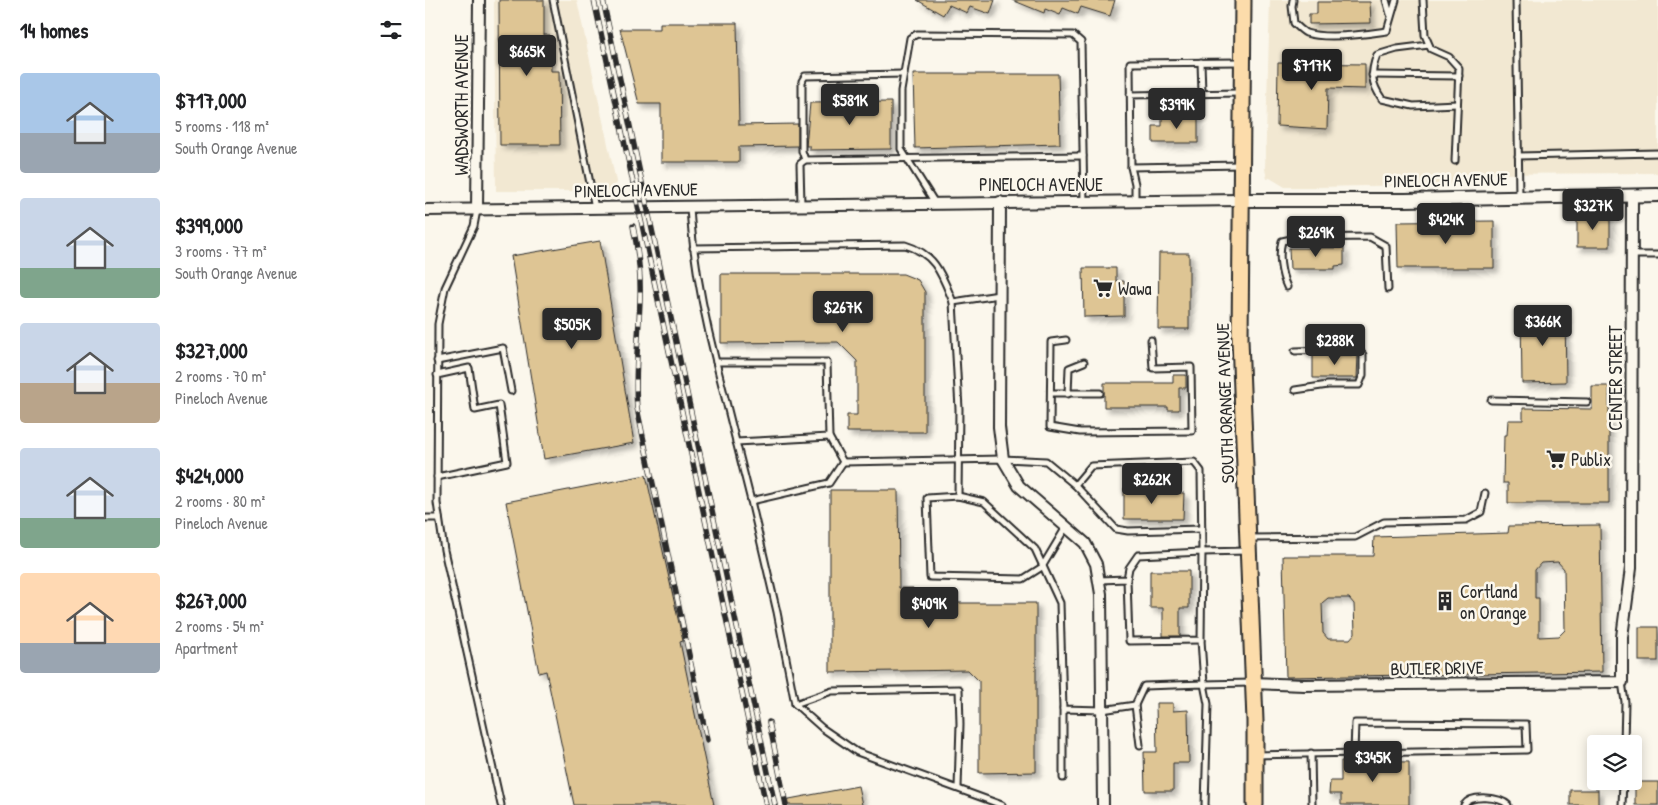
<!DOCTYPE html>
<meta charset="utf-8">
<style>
:root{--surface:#fff;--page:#f2f2f2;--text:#202124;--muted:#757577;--accent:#2b2b2b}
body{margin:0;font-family:"Patrick Hand",sans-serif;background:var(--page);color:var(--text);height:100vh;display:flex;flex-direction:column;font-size:19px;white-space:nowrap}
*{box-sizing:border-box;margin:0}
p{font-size:16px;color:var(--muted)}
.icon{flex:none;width:28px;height:28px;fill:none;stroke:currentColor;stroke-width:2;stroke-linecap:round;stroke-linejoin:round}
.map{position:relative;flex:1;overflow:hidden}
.details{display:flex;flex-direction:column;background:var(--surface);width:425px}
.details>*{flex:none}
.fabs{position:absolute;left:1162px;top:735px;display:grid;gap:10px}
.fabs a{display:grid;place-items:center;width:55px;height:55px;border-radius:5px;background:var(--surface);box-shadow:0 2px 12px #0003;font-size:25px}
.price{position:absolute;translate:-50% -42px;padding:0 11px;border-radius:5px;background:var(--accent);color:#fff;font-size:16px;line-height:32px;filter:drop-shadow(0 1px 2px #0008)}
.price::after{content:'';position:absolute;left:50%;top:30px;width:15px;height:11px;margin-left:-8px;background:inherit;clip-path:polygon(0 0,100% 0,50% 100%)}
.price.on{background:#222;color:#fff}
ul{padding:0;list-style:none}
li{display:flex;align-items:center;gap:15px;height:125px;padding:0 20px}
li span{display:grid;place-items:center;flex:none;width:140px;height:100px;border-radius:5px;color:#555}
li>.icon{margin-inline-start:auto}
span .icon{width:60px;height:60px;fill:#fffc;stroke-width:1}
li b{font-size:21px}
h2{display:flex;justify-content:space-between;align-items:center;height:60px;padding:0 20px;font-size:21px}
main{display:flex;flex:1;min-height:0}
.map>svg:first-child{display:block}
.built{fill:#f2e8d2}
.building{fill:#dec594;stroke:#2b2b2b;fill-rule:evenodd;filter:url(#shadow)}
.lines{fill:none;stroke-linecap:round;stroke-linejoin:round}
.service-casing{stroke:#2b2b2b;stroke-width:9}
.minor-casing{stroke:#2b2b2b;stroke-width:14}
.tertiary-casing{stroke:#2b2b2b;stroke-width:16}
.primary-casing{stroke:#2b2b2b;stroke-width:19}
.service{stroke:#fbf7ec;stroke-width:5}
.minor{stroke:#fbf7ec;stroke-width:10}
.tertiary{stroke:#fbf7ec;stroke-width:12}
.primary{stroke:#fcdcab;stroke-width:15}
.rail-casing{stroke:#2b2b2b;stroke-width:5.5}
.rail{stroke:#fbf7ec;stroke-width:4;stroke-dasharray:11;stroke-linecap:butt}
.labels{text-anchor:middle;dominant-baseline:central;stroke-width:5;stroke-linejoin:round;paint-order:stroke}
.street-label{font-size:18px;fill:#2b2b2b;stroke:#fbf7ec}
.poi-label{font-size:18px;fill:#2b2b2b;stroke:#fbf7ec;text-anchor:start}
</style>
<main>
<section class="details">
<h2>14 homes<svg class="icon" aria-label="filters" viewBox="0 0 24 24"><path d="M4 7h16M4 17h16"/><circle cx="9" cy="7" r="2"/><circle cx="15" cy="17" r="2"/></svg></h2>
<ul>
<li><span style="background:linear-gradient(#a9c7e8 60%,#9aa5b1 0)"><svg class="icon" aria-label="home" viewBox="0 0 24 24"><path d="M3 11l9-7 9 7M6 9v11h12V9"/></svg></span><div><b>$717,000</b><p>5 rooms · 118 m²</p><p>South Orange Avenue</p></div></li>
<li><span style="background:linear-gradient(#c9d6e8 70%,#7fa58c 0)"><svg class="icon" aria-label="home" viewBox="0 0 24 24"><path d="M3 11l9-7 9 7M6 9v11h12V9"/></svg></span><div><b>$399,000</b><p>3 rooms · 77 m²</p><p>South Orange Avenue</p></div></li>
<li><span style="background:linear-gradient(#c9d6e8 60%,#b9a48a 0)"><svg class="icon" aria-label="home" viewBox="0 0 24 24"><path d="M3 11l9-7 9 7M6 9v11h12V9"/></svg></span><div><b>$327,000</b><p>2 rooms · 70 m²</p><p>Pineloch Avenue</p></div></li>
<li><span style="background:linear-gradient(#c9d6e8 70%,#7fa58c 0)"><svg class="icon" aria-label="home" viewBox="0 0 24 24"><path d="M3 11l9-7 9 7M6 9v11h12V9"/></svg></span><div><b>$424,000</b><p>2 rooms · 80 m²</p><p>Pineloch Avenue</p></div></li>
<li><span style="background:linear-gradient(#ffd9b3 70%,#9aa5b1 0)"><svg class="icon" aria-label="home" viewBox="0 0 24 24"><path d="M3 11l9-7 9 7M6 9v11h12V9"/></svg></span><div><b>$267,000</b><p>2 rooms · 54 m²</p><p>Apartment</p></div></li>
</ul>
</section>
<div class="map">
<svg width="1233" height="805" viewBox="0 0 1233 805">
<defs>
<filter id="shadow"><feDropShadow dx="4.5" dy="4.5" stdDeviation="2.5" flood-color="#0004"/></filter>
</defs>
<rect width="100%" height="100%" fill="#fbf7ec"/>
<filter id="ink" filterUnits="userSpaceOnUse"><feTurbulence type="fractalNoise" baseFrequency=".02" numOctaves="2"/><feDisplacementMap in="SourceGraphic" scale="10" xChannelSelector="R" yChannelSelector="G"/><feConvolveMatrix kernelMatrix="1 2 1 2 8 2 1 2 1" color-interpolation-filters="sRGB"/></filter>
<g filter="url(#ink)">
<!-- built -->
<g class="built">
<polygon points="69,0 152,0 193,191 71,191"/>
<polygon points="845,0 1233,0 1233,173 1044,174 1044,184 891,187 860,187 845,178 842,179 840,169"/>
</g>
<!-- building -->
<g class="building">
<polygon points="74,0 119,0 119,35 125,35 126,71 134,71 135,145 75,145"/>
<polygon points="492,0 570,0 565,14 545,7 542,13 524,5 518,15"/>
<polygon points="587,0 690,0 685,16 656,7 653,14 638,8 635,15 620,9 619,13"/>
<polygon points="892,2 945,2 946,23 884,24 884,14 892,14"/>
<polygon points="235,23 312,23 314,125 373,124 373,146 314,147 314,162 236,162 236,104 214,104 195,29 235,29"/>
<polygon points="853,63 940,64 940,89 903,88 902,129 852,126"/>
<polygon points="488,74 633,74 635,144 490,148"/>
<polygon points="466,102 466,149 385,150 385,146 381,146 385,103"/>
<polygon points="773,115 773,143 728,143 728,126 737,126 737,116"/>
<rect x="1152" y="215" width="33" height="32"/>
<polygon points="1069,221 1069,268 973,268 972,222"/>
<polygon points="175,241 209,443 119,459 86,256"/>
<polygon points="864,248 919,248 919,265 910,266 910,269 865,269"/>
<polygon points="734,253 764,253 764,329 733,329"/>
<polygon points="658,268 691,268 691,281 699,281 699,316 659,317"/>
<polygon points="296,274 478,274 493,280 500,292 500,432 422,432 422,415 432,415 432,361 413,342 296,343"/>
<polygon points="1096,312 1140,312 1141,382 1097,383"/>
<polygon points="888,355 933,355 932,378 888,378"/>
<polygon points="748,375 761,375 761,388 754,388 754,410 743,410 743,407 679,407 679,383 748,383"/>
<polygon points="1167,386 1184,386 1184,503 1083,503 1083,483 1078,483 1079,435 1082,435 1083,420 1098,420 1098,408 1167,409"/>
<polygon points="221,475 258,641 255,642 289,805 149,805 121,671 114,673 81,502"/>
<polygon points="699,488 728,488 732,493 759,493 758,519 699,519"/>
<polygon points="405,490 473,490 474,588 488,588 488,603 611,603 611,772 554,773 554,681 543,670 405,672"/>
<path d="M1175 525 1177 672 861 677 858 556H948L949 537 1083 533 1084 526ZM1133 562 1139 569 1140 630 1134 636 1114 637V598H1110V570L1116 563ZM903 598H924L929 604 930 633 925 639H903L898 633 897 603Z"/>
<polygon points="725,571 764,571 764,608 755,608 755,636 738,636 738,608 725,608"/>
<rect x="1214" y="627" width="19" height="34"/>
<polygon points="731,703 748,703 748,711 763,710 764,763 748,763 748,791 720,791 719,752 732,752"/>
<polygon points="916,761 984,762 984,805 916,805 916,794 904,794 905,781 916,781"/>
<rect x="1210" y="782" width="23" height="23"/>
<polygon points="433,786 437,805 359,805 359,800"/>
<rect x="1145" y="790" width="28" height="15"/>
</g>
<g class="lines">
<defs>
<g id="service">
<polyline points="128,0 170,208"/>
<path d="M868 0 867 6 869 23C872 26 877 31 881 33 900 39 942 34 962 31L971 0"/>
<polyline points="961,0 965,14"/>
<polyline points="998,0 1000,35 1006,49 1024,57 1034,68 1030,161"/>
<polyline points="1091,0 1094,196"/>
<path d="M1004 45 972 49 952 55C945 73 946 83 957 99L988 106 1032 104"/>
<polyline points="776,62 777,93"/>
<polyline points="947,75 1034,76"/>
<polyline points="705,95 814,93"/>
<polyline points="1093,156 1233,153"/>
<polyline points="380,160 377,151 377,81 380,76 479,74"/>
<polyline points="706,167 816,165"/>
<polyline points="710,201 710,184 706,167 705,63 815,62"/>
<polyline points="510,203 476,149 476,91 485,38 492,34 648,35 656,42 659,202"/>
<polyline points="376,204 375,164 380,160 658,156"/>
<path d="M265 207C268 260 278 311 291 362H402L404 437 418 462"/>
<polyline points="52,210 49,226 20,288 13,324 12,503 19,550 76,805"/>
<path d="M268 248 480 245C511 254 517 275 528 302L574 295"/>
<polyline points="1207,255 1233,255"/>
<path d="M862 287C856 274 853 255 857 241L871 238 945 237 961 246 963 289"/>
<polyline points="528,302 534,409 533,496 502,498 505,577 598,579 617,567 641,527"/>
<polyline points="641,340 626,342 625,427 655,432 767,431 766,367 728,368 726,340"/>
<polyline points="870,351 933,349 938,355 938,375 934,385 903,385 870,390"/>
<polyline points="12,361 78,348 86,391"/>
<polyline points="291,362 326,501"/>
<polyline points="626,393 675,393"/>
<polyline points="643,394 644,368 659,362"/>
<polyline points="1066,400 1162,402"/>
<polyline points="311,442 404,437"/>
<polyline points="418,462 404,483 326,501 352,612 370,704 407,691 534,689 535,724 533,788"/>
<polyline points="418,462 578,459 621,461 650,485 691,529 703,531 777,529"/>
<polyline points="12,477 82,462 74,405 50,410 44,368 12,375"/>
<polyline points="650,485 666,466 769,462 776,471 777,552 822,551"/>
<polyline points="533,496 559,502 610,549 635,603 638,709 677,710 710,705 719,686 779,684 783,704 780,805"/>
<polyline points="0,518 14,518"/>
<polyline points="823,538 930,537 959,522 1041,520 1056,512 1060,493"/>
<polyline points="674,580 702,579 704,568 713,555 777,552 776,640 704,641 702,579"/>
<polyline points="776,640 779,684 826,683"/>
<polyline points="1197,682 1200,702 1199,744"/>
<polyline points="370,704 397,728 432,752 577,805"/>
<polyline points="710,705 715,745"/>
<polyline points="638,709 638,778"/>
<polyline points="886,753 887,805"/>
<polyline points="831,755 1102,750 1101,724 930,723 929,753"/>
<path d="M1039 805C1046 794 1075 797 1083 805"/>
<polyline points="1197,805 1198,781"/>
</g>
<g id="minor">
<polyline points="575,202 574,427 578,459 594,486 660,543 671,564 676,594 678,805"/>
<polyline points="0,210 816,200"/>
<polyline points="52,210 54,0"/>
<polyline points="828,683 879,685 1197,682 1197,637 1206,568 1207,195"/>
</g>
<polyline id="tertiary" points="816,200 980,200 1233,195"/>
<polyline id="primary" points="818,0 815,339 830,721 830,805"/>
</defs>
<!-- service casing -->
<use href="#service" class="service-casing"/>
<!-- minor casing -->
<use href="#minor" class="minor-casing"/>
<!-- tertiary casing -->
<use href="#tertiary" class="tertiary-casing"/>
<!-- primary casing -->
<use href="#primary" class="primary-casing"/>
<!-- service -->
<use href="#service" class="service"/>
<!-- minor -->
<use href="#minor" class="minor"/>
<!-- tertiary -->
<use href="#tertiary" class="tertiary"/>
<!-- primary -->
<use href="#primary" class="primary"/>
<defs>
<g id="rail">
<polyline points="169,0 341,805"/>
<polyline points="178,0 350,805"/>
<path d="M208 226C213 250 216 275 215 299 214 336 209 372 212 408L282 740"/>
<polyline points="344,722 361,805"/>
</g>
</defs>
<!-- rail casing -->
<use href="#rail" class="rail-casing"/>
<!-- rail -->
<use href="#rail" class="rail"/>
</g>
</g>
<!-- icons -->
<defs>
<symbol id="supermarket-bare" viewBox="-9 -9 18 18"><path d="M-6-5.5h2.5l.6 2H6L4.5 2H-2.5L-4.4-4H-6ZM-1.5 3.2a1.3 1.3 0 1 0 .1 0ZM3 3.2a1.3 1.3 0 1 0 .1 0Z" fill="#2b2b2b" stroke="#fbf7ec" stroke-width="2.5" paint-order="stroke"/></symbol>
<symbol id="building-bare" viewBox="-9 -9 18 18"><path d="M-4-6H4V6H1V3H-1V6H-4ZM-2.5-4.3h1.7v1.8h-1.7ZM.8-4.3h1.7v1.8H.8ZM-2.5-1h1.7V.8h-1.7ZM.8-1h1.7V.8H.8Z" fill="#2b2b2b" stroke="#fbf7ec" stroke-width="2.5" paint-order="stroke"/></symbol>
</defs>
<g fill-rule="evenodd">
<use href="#supermarket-bare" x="664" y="274" width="28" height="28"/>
<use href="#supermarket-bare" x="1117" y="445" width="28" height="28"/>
<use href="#building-bare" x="1006" y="587" width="28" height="28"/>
</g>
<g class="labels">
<!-- street labels -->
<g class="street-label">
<text transform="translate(36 105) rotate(-90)">WADSWORTH AVENUE</text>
<text transform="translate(1021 180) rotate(-1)">PINELOCH AVENUE</text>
<text x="616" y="184">PINELOCH AVENUE</text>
<text transform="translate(211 190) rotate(-1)">PINELOCH AVENUE</text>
<text transform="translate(1190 378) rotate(-90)">CENTER STREET</text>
<text transform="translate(800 403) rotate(-92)">SOUTH ORANGE AVENUE</text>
<text transform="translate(1012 668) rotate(-1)">BUTLER DRIVE</text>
</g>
<!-- poi labels -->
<g class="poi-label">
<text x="693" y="288">Wawa</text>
<text x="1146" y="459">Publix</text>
<text x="1035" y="591">Cortland<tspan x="1035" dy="21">on Orange</tspan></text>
</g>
</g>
</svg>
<div class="fabs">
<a><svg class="icon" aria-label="layers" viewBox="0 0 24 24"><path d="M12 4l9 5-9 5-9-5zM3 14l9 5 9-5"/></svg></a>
</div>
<b class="price" style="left:102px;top:77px">$665K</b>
<b class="price on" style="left:887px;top:91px">$717K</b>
<b class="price" style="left:425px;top:126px">$581K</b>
<b class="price" style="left:752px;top:130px">$399K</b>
<b class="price" style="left:1168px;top:231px">$327K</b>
<b class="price" style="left:1021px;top:245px">$424K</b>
<b class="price" style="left:891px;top:258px">$269K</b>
<b class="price" style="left:418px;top:333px">$267K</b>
<b class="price" style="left:1118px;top:347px">$366K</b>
<b class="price" style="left:147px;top:350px">$505K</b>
<b class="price" style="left:910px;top:366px">$288K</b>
<b class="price" style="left:727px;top:505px">$262K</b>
<b class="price" style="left:504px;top:629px">$409K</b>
<b class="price" style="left:948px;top:783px">$345K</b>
</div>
</main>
